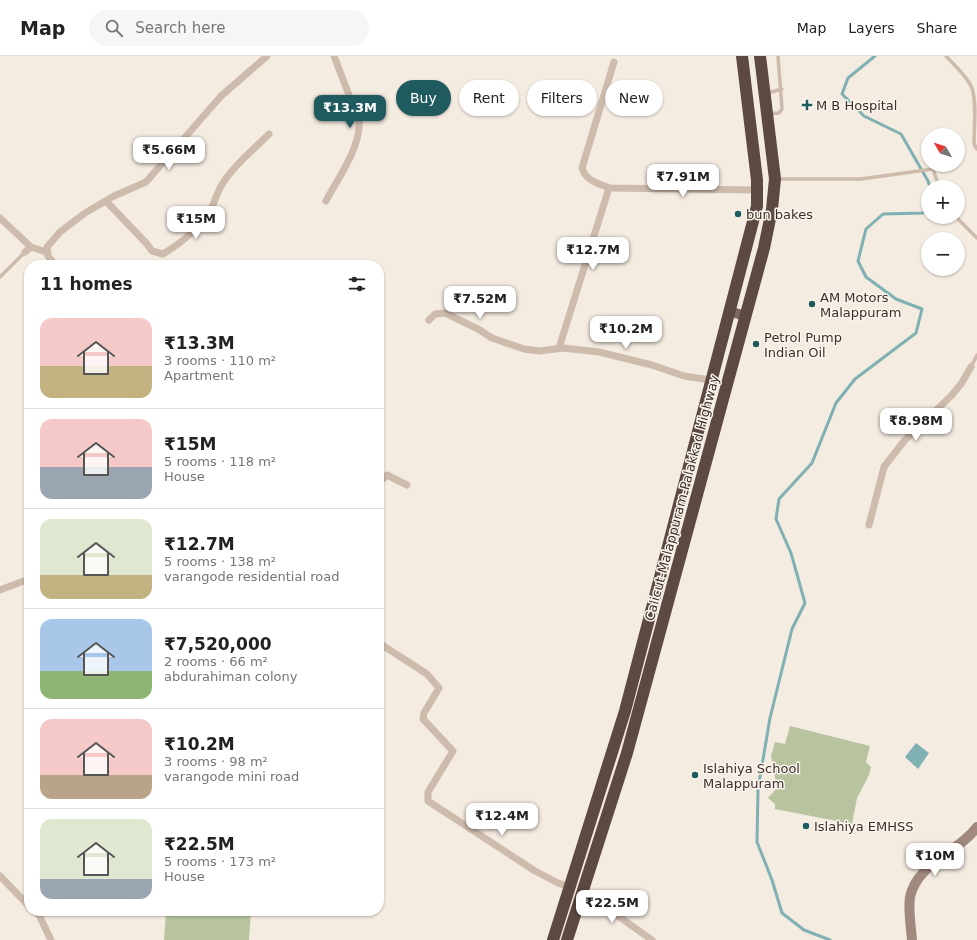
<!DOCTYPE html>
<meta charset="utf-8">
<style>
:root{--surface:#fff;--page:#f6f6f6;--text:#222;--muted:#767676;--line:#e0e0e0;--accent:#1f5a5e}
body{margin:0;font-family:"DejaVu Sans",sans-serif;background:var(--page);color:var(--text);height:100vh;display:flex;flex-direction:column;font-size:15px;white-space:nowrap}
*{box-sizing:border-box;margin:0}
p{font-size:13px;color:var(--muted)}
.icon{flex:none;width:22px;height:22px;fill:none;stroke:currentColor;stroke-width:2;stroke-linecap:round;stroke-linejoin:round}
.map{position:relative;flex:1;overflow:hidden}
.sheet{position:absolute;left:24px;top:204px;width:360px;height:656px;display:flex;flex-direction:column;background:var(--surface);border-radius:16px;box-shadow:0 1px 3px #0004}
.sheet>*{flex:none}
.hud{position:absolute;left:396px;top:24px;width:380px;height:36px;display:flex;gap:8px}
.needle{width:26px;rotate:309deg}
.tools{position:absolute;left:921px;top:72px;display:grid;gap:8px}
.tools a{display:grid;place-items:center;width:44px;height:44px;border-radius:50%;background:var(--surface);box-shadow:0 1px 3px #0004;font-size:20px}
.price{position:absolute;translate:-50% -34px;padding:0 9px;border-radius:8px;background:#fff;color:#222;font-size:13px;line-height:26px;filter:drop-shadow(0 1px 2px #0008)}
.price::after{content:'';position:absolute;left:50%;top:24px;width:12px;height:9px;margin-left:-6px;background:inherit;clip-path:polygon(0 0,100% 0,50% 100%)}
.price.on{background:var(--accent);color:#fff}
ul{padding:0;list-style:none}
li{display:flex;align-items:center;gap:12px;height:100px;padding:0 16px}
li+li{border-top:1px solid var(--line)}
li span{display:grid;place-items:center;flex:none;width:112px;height:80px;border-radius:12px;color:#555}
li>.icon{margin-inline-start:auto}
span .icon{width:48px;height:48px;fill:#fffc;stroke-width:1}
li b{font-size:17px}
h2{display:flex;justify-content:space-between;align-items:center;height:48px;padding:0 16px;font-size:17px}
.chip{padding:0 14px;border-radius:18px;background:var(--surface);box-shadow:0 1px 3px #0004;font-size:14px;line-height:36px}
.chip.on{background:var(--accent);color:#fff}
header{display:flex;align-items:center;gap:24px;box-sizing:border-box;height:56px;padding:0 20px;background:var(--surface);border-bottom:1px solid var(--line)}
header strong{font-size:19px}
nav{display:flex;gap:22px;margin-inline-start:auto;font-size:14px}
.search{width:280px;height:36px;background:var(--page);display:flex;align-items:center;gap:10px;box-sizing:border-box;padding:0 14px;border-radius:22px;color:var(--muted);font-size:15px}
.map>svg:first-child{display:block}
.green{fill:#b8c4a0}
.water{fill:#7fb0b2}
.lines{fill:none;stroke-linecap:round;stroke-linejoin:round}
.stream{stroke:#7fb0b2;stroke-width:3}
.lane{stroke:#cdbbac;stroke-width:3.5}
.street{stroke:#cdbbac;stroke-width:7}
.secondary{stroke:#a18a7d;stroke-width:10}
.primary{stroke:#7d675c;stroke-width:10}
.highway{stroke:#5c4a42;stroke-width:12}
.poi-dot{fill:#1f5a5e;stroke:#fbf5ee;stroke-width:1.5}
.labels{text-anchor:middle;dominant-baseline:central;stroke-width:3;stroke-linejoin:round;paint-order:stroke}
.poi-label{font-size:13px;fill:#3b302b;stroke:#fbf5ee;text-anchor:start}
.street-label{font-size:13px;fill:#3b302b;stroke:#fbf5ee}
</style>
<header>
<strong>Map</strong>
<div class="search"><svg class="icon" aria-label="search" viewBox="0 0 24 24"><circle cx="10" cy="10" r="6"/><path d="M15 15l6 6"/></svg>Search here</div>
<nav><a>Map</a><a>Layers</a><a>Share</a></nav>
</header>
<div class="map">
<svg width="977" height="884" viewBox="0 0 977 884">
<rect width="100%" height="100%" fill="#f4ebe1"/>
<!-- green -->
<g class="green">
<polygon points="790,670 870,690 866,706 871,711 869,719 857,742 852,768 775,753 775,748 768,742 777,732 771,700 775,686 785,688"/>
<polygon points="166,855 251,855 249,884 164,884"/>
</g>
<!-- water -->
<polygon class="water" points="916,687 929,697 918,713 905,701"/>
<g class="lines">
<!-- stream -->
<g class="stream">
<polyline points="875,0 848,22 842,38 864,60 901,78 928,125 930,131"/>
<polyline points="830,884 804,874 782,857 772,824 757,786 758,733 770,662 792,573 805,547 791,497 776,463 779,443 812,407 836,347 855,323 916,277 922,253 896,243 866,221 858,205 866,173 883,158 923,157 928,151"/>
</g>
<!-- lane -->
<g class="lane">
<path d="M946 0C954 9 967 20 972 32 977 48 974 70 974 88L977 93"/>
<polyline points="768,37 782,33"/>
<polyline points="768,58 779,57 782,53 778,0"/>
<polyline points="776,123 861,123 933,113 939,131"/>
<polyline points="956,161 977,182"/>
<polyline points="0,221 25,196"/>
<polyline points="971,311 977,299"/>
</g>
<!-- street -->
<g class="street">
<path d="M614 6 582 112C586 125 598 127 609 132L757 134"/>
<path d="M106 145 147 188 152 195 163 198C183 186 202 170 213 149 215 144 217 138 220 132 230 113 253 94 269 78"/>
<path d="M326 145C338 122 361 91 359 65L334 0"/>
<polyline points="0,162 31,191"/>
<polyline points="25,196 31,191 46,196"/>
<polyline points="55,209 48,200 47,191 60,176 85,157 114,140 146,126 221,40 267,0"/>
<polyline points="429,264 435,258 445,257 478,273 492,282 524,293 539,295 563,292 599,296 652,309 684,320 711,324"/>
<polyline points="559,292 609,132"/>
<polyline points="379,427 387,419 407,429"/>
<polyline points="869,469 884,411 904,385 951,340 961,328 971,311"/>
<polyline points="0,534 29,523"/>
<polyline points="379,587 427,618 439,632 424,657 423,663 453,695 428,736 428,745 535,815 558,827 570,831"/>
<polyline points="0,820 29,850"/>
<polyline points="581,842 601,848 652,884"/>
<polyline points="35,855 39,859 51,884"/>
</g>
<!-- secondary -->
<path class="secondary" d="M912 884C911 872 908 852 910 841 917 807 958 797 977 771"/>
<!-- primary -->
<polyline class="primary" points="729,255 745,260"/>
<!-- highway -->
<g class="highway">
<polyline points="553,884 625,655 757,150 757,124 742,0"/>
<polyline points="567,884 627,697 764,192 772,153 775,123 760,0"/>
</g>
</g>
<!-- markers -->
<g class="poi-dot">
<path d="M805 43h4v4h4v4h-4v4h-4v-4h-4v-4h4z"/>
<circle cx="738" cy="158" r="4"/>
<circle cx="812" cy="248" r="4"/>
<circle cx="756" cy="288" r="4"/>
<circle cx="695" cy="719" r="4"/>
<circle cx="806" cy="770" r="4"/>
</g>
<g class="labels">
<!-- poi labels -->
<g class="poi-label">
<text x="816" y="49">M B Hospital</text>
<text x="746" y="158">bun bakes</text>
<text x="820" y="241">AM Motors<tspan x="820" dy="15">Malappuram</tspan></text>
<text x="764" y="281">Petrol Pump<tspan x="764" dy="15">Indian Oil</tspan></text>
<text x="703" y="712">Islahiya School<tspan x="703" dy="15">Malappuram</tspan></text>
<text x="814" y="770">Islahiya EMHSS</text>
</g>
<!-- street labels -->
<g class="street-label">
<text transform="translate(682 442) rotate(-75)">Calicut-Malappuram-Palakkad Highway</text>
</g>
</g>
</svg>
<div class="tools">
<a><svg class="needle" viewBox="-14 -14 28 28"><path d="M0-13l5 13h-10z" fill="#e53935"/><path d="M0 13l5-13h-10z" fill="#767676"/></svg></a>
<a>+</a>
<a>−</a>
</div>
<b class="price on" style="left:350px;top:73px">₹13.3M</b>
<b class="price" style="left:169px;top:115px">₹5.66M</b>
<b class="price" style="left:683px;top:142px">₹7.91M</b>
<b class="price" style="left:196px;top:184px">₹15M</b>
<b class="price" style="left:593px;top:215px">₹12.7M</b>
<b class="price" style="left:480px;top:264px">₹7.52M</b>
<b class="price" style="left:626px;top:294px">₹10.2M</b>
<b class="price" style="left:916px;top:386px">₹8.98M</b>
<b class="price" style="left:502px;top:781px">₹12.4M</b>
<b class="price" style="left:935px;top:821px">₹10M</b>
<b class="price" style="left:612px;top:868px">₹22.5M</b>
<div class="hud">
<a class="chip on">Buy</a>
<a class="chip">Rent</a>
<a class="chip">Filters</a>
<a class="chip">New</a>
</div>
<section class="sheet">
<h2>11 homes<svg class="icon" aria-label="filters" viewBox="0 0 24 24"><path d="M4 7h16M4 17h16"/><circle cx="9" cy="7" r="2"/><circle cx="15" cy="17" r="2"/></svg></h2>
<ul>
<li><span style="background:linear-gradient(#f6c9c9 60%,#c2b280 0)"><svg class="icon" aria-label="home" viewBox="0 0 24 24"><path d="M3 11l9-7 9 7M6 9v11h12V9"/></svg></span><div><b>₹13.3M</b><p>3 rooms · 110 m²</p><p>Apartment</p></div></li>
<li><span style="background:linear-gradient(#f6c9c9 60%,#9aa5b1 0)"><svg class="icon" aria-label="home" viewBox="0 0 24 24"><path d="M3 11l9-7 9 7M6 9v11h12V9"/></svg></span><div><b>₹15M</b><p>5 rooms · 118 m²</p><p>House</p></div></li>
<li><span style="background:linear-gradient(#dfe7d0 70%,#c2b280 0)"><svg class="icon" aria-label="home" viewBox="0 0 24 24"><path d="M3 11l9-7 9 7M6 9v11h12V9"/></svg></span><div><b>₹12.7M</b><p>5 rooms · 138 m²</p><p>varangode residential road</p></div></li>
<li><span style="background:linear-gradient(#a9c7e8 65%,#8fb573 0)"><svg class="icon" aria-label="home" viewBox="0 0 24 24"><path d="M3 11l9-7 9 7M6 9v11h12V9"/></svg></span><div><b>₹7,520,000</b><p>2 rooms · 66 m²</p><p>abdurahiman colony</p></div></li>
<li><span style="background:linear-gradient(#f6c9c9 70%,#b9a48a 0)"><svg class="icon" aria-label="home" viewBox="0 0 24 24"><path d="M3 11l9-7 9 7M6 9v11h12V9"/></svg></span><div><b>₹10.2M</b><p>3 rooms · 98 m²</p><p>varangode mini road</p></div></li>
<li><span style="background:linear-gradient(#dfe7d0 75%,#9aa5b1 0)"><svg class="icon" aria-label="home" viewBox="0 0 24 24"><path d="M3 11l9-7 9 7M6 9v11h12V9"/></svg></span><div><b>₹22.5M</b><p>5 rooms · 173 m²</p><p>House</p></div></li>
</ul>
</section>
</div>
